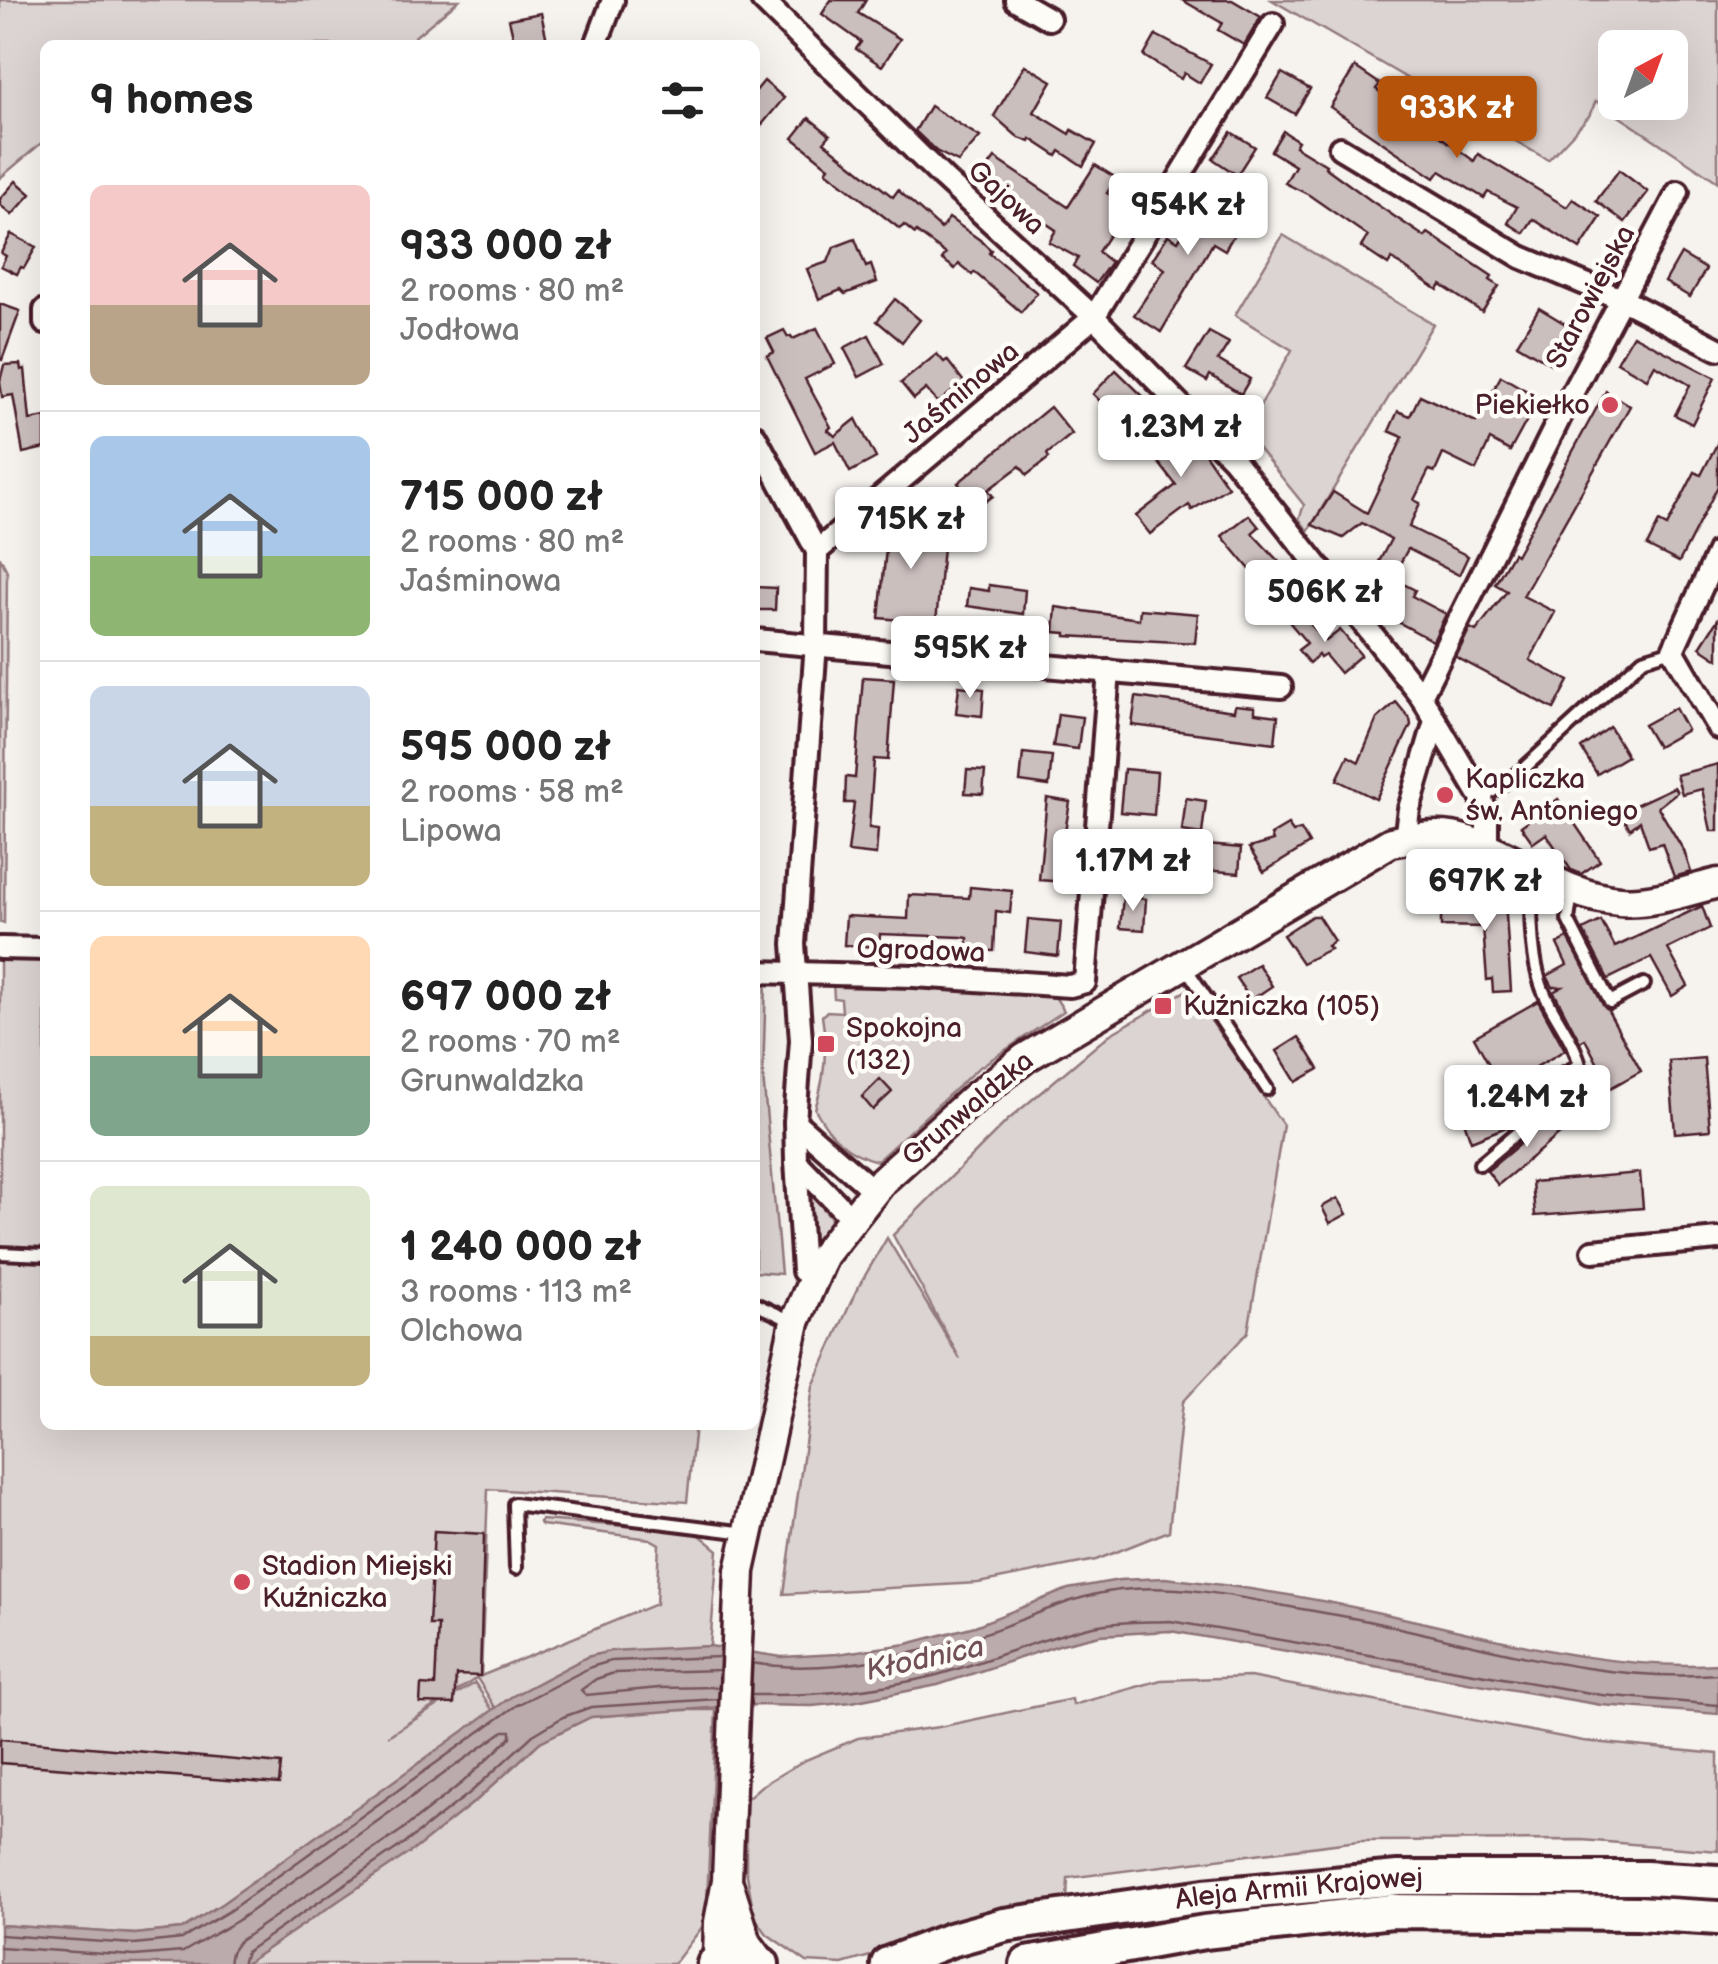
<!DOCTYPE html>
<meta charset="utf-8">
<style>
:root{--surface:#fff;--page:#f2f2f2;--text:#222;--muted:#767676;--line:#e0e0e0;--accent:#b45309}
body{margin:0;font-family:"Balsamiq Sans",sans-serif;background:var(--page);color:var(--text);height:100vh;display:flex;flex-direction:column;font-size:38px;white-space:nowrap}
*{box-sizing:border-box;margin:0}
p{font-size:32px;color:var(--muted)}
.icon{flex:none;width:55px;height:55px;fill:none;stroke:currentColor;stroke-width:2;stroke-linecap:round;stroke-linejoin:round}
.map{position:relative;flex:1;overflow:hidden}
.sheet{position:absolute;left:40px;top:40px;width:720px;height:1390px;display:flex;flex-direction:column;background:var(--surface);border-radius:15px;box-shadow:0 10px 40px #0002}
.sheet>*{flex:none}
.needle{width:65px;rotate:41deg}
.fabs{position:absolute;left:1598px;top:30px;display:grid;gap:20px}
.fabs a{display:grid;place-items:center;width:90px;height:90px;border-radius:15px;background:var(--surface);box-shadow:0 10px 40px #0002;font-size:50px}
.price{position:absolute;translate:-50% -85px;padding:0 22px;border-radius:10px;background:#fff;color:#222;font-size:32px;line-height:65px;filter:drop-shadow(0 2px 5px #0008)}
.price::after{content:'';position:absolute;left:50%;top:60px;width:30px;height:22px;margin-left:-15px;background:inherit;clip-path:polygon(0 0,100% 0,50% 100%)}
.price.current{background:var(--accent);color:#fff}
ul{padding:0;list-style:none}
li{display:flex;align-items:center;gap:30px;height:250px;padding:0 50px}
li+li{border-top:2px solid var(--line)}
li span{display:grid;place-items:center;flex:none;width:280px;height:200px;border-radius:15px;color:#555}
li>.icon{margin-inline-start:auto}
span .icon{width:120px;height:120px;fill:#fffc;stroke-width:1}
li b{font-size:42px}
h2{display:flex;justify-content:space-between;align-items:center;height:120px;padding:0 50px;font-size:42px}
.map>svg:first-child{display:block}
.green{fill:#dcd4d2;stroke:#937a7e;stroke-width:2.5;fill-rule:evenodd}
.water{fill:#bbabac;stroke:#8e7378;stroke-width:2.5}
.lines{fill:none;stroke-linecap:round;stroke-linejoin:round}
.shore{stroke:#77575f;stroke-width:2.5}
.building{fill:#cbbfbe;stroke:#4a1f2b;stroke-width:2.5}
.lane-casing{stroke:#4a1f2b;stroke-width:18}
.street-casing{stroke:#4a1f2b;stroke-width:28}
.secondary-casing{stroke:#4a1f2b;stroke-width:35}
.primary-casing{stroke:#4a1f2b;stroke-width:40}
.lane{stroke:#fdfcf7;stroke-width:10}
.street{stroke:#fdfcf7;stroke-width:20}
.secondary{stroke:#fdfcf7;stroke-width:28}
.primary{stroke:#fdfcf7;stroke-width:32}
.poi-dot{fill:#d1495b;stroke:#fdfcf7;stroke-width:4}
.labels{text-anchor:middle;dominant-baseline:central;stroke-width:9;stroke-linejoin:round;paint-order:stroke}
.street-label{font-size:28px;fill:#4a1f2b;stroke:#fdfcf7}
.poi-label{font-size:28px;fill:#4a1f2b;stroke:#fdfcf7;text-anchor:start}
.water-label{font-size:30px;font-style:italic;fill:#725058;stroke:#fdfcf7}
</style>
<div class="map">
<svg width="1718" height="1964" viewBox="0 0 1718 1964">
<rect width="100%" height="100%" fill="#f6f3ef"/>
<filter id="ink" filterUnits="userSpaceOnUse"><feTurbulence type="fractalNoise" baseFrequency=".01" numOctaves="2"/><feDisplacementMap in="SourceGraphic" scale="20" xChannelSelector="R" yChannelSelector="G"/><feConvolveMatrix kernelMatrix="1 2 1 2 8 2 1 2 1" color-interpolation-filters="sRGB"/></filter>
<g filter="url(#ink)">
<!-- green -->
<g class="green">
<polygon points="0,0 459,0 405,45 45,45 45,140 0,178"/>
<path d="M1272 0H1718V182L1596 101 1589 116 1548 160ZM1615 48H1670V102H1615Z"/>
<polygon points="1283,235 1433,324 1308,531 1299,519 1304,505 1245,432 1292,350 1235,315"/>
<polygon points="0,557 7,571 4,923 0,922"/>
<polygon points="0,945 45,947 45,1425 695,1425 687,1502 488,1489 481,1676 656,1604 659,1544 650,1539 542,1525 539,1522 541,1520 695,1531 718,1550 710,1646 587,1657 511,1697 496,1709 477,1678 388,1736 475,1683 493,1711 223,1903 182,1929 135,1934 0,1925"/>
<polygon points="755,970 766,981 763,1076 781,1274 755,1272"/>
<path d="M833 982 1052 992 1064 1011 977 1069 877 1161C846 1153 830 1136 815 1109 825 1078 828 1048 822 1016L827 1011 842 1012 841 999 834 998Z"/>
<polygon points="1189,989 1283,1125 1248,1332 1183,1402 1169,1531 1096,1560 978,1583 784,1594 813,1386 856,1291 887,1238 960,1359 893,1235 1008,1120 1109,1035"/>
<polygon points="807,1190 834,1221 815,1248 813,1246"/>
<polygon points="1250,1677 1583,1741 1718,1754 1718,1851 1582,1840 1358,1841 1068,1878 1067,1901 842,1964 807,1962 767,1934 754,1916 746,1869 746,1799 761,1786 803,1761 858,1738 939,1727 1072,1699 1073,1705 1161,1680"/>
<polygon points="660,1710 716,1710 706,1922 674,1964 245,1964 415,1848 478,1799 540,1742 591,1717"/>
</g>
<!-- water -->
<path class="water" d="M1165 1578C1239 1586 1313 1598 1385 1614 1496 1638 1603 1671 1718 1664V1714L1601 1705 1170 1631 1100 1635 1062 1644 938 1685 852 1702 812 1706 749 1705 591 1717 540 1742 478 1799 415 1849 245 1964H0V1925L135 1934 182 1929 223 1903 511 1697 587 1657 610 1651 710 1646 782 1657 837 1654 907 1644 975 1626 1068 1589 1119 1580Z"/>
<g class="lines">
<!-- shore -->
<g class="shore">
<path d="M752 1663C824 1675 907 1657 976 1636 1025 1621 1068 1596 1120 1590 1176 1584 1231 1595 1285 1606 1318 1612 1350 1617 1382 1624 1493 1648 1603 1683 1718 1674"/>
<polyline points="719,1687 659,1688 586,1695 581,1690 596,1679 614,1673 720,1670"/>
<path d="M751 1695C813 1696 872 1691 933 1676 987 1662 1039 1638 1094 1626 1118 1621 1145 1622 1170 1621L1602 1695 1718 1705"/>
<polyline points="0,1935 134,1944 182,1939 229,1911 517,1705 591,1667 611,1661 720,1657"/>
<polyline points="0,1947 134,1956 183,1952 237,1921 504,1731 511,1731 511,1737 463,1782 402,1830 238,1942 231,1952 229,1964"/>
<polyline points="242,1964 246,1952 409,1840 471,1792 533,1735 563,1717 591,1707 718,1699"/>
</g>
</g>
<!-- building -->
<g class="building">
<polygon points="831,0 866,0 858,13 900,39 882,66 856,49 861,42 822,14"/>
<polygon points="1182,0 1232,0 1261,17 1244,45 1218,30 1222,23"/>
<polygon points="541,13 548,45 515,45 509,19"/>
<polygon points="1156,35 1211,64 1200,83 1184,73 1181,79 1144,56"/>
<polygon points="1025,65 1052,81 1034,112 1070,134 1072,130 1096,144 1083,166 1060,151 1057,156 1031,139 1030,142 1019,138 994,116"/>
<polygon points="1355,67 1380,84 1376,89 1474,161 1478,154 1567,207 1573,199 1601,217 1580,249 1533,219 1524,233 1508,223 1517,207 1488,192 1484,198 1440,171 1435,178 1330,107"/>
<polygon points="1282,73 1310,89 1295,114 1267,98"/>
<polygon points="764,81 784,98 755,133 755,92"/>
<polygon points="930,106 980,137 958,162 936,151 915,131"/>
<polygon points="809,118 830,135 824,142 893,197 898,190 941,229 949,218 980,240 991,250 989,253 1037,293 1021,312 974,272 972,275 959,264 955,269 942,259 946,254 916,232 915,234 904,225 900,229 826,171 829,167 793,138"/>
<polygon points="1283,131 1298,141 1295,146 1326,165 1325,167 1373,202 1425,237 1428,233 1492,276 1490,280 1499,286 1482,312 1441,285 1438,290 1392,259 1388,265 1361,247 1368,236 1309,195 1285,183 1295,166 1271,151"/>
<polygon points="1231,132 1255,147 1237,175 1213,159"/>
<polygon points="995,158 1068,207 1095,165 1116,178 1107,193 1128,206 1098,252 1111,262 1096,283 1073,266 1078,258 1049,242 1056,230 994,189 996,186 981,177"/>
<polygon points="1619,170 1648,192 1625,222 1596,201"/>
<polygon points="16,181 31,194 12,215 0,205 0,199"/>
<polygon points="1208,193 1246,214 1225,250 1213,243 1161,332 1134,315 1165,269 1152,260 1168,235 1178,241"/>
<polygon points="11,234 36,247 24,268 21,267 17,274 1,266 6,256 1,253"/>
<polygon points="855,239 866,267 871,265 877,282 845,294 841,290 819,299 807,269 828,262 834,247"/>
<polygon points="1681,254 1706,269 1690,297 1665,282"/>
<polygon points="895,299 920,320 902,342 877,321"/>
<polygon points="0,304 20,311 2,360 0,359"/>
<polygon points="1539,308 1572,328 1551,364 1517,344"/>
<polygon points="817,328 835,364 805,379 831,427 828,430 835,436 856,419 876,458 850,472 835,442 815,452 767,356 774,352 767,338 784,330 788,337 791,336 793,339"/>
<polygon points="1209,332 1229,343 1218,360 1250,379 1241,394 1210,375 1207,381 1186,369"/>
<polygon points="869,335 884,364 859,377 844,348"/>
<polygon points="1633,335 1715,378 1692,424 1675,415 1690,385 1655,365 1647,379 1617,362"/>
<polygon points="937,354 944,362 947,360 964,382 938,403 926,389 914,399 901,383"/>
<polygon points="20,364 21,370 25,369 30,420 45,417 45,448 23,453 13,395 2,397 0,381 4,365"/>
<polygon points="1116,370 1148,401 1131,419 1112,401 1106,407 1093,394"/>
<polygon points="1501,376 1539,398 1510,451 1490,440 1476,470 1443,454 1435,472 1429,470 1414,500 1420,503 1409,527 1468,556 1459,575 1408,549 1392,578 1415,590 1412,596 1446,614 1433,641 1374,609 1379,600 1364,590 1391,539 1362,523 1343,538 1312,525 1333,492 1367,513 1403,437 1389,431 1398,411 1410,416 1420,395 1476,422"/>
<polygon points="1606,391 1630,406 1523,596 1555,612 1530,660 1569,681 1554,709 1456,657 1470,628 1476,631 1507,591 1495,584 1513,553 1516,555"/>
<polygon points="1050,407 1072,434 1047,454 1049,458 1027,475 1020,466 988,490 993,496 977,508 958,483"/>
<polygon points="1175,427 1193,449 1199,445 1228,487 1192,510 1189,505 1150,534 1136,516 1176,485 1148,449"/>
<polygon points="1718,442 1718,486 1679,562 1647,546 1659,522 1667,526 1695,472 1701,475"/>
<polygon points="914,510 943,547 936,623 879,618 888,529"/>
<polygon points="1249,515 1259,527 1252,533 1309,594 1290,612 1273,594 1264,602 1251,587 1258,579 1222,536"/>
<polygon points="989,585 1025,590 1023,614 967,606 969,588 989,591"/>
<polygon points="755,587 776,588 775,610 755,610"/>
<polygon points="1056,607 1139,619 1140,609 1198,614 1195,643 1066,636 1066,633 1054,632"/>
<polygon points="1301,614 1326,641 1340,630 1361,655 1340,673 1325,655 1320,658 1318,655 1309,663 1298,650 1307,643 1290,623"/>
<polygon points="1718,619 1718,659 1700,647"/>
<polygon points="863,677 894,679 888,760 874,759 869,828 878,829 876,855 848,852 854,803 845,803 846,777 855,778"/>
<polygon points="959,686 984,689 982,716 956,713"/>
<polygon points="1136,697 1234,711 1235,705 1255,707 1255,713 1278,716 1275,743 1132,725"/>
<polygon points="1396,702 1410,719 1411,725 1376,799 1337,780 1348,756 1359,762 1377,719"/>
<polygon points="1675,708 1687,730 1657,747 1644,725"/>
<polygon points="1058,714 1082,717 1078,749 1053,746"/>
<polygon points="1610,727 1627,756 1597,774 1581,748"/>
<polygon points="1023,753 1052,756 1049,786 1020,782"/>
<polygon points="1718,764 1718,831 1711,831 1702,789 1682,794 1676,775"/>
<polygon points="1124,769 1157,772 1154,815 1120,812"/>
<polygon points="967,770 985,771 983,794 965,793"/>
<polygon points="1674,787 1677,792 1658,807 1684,851 1691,872 1674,877 1662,843 1649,847 1640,821 1630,829 1620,812"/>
<polygon points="1047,798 1070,802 1061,856 1068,856 1066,882 1039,880"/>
<polygon points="1186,798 1206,801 1202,834 1182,831"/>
<polygon points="1558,799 1600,861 1581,874 1571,870 1546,834 1533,843 1521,826"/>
<polygon points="1288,825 1293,832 1301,830 1309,844 1264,872 1249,848 1273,841 1271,835"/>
<polygon points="1195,844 1241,848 1239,873 1192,869"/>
<polygon points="970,887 1012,891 1010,913 996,911 994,951 967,950 968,938 962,937 880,934 879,947 844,945 846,916 908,919 909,895 969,898"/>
<polygon points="1123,897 1146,899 1144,930 1120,928"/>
<polygon points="1441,900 1505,900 1511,991 1493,992 1492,979 1487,980 1483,927 1441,926"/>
<polygon points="1702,906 1710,928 1668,949 1688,986 1672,996 1651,958 1608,979 1583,930 1601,921 1615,947"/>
<polygon points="1312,916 1318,916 1334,941 1327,946 1330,949 1302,963 1283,935"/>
<polygon points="1028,919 1061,922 1058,956 1025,952"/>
<polygon points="1568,938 1641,1071 1574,1108 1564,1089 1601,1070 1585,1039 1580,1042 1556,996 1553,992 1562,987 1553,987 1547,976 1567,965 1557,944"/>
<polygon points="1258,964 1272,986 1251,1000 1236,978"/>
<polygon points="1538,1001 1565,1050 1502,1087 1514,1124 1471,1141 1465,1124 1483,1093 1483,1072 1491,1068 1474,1037"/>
<polygon points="1299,1037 1319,1069 1296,1082 1277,1051"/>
<polygon points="1704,1058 1710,1130 1675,1133 1669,1061"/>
<polygon points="880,1079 892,1092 873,1110 862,1097"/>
<polygon points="1556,1114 1567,1128 1498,1185 1487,1171"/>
<polygon points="1640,1173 1643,1208 1535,1216 1532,1182"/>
<polygon points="1338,1198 1347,1214 1330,1223 1322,1207"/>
<polygon points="434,1531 484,1534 480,1676 456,1675 454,1704 420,1703 421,1685 435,1686 438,1625 429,1625"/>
<polygon points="0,1739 281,1764 279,1784 0,1763"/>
</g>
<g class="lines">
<defs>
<g id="lane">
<polyline points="1482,799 1521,771 1643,659 1673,650"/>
<polyline points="1572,892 1568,920 1610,1002 1644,984"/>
<polyline points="1186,968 1267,1089"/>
<path d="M1480 1164 1530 1122 1533 1089 1580 1065C1572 1034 1547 1009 1539 978 1531 950 1529 903 1534 874"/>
<polyline points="0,1253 45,1255"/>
<polyline points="755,1304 794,1322"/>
<polyline points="516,1568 514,1504 746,1533"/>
</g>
<g id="street">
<polyline points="762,0 943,178 1094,317 1233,459 1421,696 1482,799 1487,818 1487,849"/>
<polyline points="1016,0 1049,19"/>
<polyline points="596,45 613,0"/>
<polyline points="1340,148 1521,257 1621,299 1718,349"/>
<polyline points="45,310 45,323"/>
<polyline points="755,436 817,551 816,643 794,944 801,1040 795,1122 796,1161 803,1271 813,1277"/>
<polyline points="817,551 1094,317 1273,24"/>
<polyline points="1718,552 1673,650 1718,728"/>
<polyline points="755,640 1281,687"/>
<polyline points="1421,696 1570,397 1678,192"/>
<polyline points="1405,839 1409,809 1435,721"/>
<polyline points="0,948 45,949"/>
<polyline points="755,972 914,976 1070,986 1085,982 1109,671"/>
<polyline points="795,1122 874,1191"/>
<polyline points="796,1161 851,1218"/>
<polyline points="1593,1251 1718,1239"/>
</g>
<g id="secondary">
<polyline points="729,1886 747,1943 761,1962"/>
<path d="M718 1961 719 1922 727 1880 740 1571 795 1322 824 1255 883 1180 974 1098 1025 1058 1391 842C1410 838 1432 834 1452 837 1511 848 1555 895 1619 901 1651 904 1687 891 1718 883"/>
</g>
<g id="primary">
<path d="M714 1964C731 1954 746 1955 762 1964"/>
<path id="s1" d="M888 1964 950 1940 1004 1925 1204 1896 1398 1878H1646L1718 1882"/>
<polyline points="1027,1964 1204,1932 1392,1911 1637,1913 1718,1918"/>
</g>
</defs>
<!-- lane casing -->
<use href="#lane" class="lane-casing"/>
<!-- street casing -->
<use href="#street" class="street-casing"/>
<!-- secondary casing -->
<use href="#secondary" class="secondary-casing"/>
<!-- primary casing -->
<use href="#primary" class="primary-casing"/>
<!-- lane -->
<use href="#lane" class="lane"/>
<!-- street -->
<use href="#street" class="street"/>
<!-- secondary -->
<use href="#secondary" class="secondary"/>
<!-- primary -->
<use href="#primary" class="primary"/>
</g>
</g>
<!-- markers -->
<g class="poi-dot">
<circle cx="1610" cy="405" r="10"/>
<circle cx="1445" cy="795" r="10"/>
<rect x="1153" y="996" width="20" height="20" rx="5"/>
<rect x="816" y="1034" width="20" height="20" rx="5"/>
<circle cx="242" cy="1582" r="10"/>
</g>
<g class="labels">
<!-- street labels -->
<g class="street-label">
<text transform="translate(1006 198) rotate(43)">Gajowa</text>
<text transform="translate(1591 297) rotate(-62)">Starowiejska</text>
<text transform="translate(961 393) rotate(-40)">Jaśminowa</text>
<text transform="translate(921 951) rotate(2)">Ogrodowa</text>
<text transform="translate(968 1109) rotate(-40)">Grunwaldzka</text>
<text stroke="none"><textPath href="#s1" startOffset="420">Aleja Armii Krajowej</textPath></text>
</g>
<!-- poi labels -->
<g class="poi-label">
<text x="1590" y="405" text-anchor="end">Piekiełko</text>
<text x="1465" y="779">Kapliczka<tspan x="1465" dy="32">św. Antoniego</tspan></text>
<text x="1183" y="1006">Kuźniczka (105)</text>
<text x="846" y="1028">Spokojna<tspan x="846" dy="32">(132)</tspan></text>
<text x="262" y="1566">Stadion Miejski<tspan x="262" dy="32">Kuźniczka</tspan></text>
</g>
<!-- water labels -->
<g class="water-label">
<text transform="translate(925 1659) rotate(-12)">Kłodnica</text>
</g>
</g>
</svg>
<div class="fabs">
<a><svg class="needle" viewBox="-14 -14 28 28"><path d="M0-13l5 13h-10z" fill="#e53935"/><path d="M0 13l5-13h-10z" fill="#767676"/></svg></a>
</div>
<b class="price current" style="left:1457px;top:161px">933K zł</b>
<b class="price" style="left:1188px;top:258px">954K zł</b>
<b class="price" style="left:1181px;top:480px">1.23M zł</b>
<b class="price" style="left:911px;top:572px">715K zł</b>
<b class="price" style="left:1325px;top:645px">506K zł</b>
<b class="price" style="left:970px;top:701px">595K zł</b>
<b class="price" style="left:1133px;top:914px">1.17M zł</b>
<b class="price" style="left:1485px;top:934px">697K zł</b>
<b class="price" style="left:1527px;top:1150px">1.24M zł</b>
<section class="sheet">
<h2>9 homes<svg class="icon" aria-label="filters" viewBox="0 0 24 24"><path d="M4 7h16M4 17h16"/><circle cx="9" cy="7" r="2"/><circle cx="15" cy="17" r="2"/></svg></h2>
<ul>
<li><span style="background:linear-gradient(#f6c9c9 60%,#b9a48a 0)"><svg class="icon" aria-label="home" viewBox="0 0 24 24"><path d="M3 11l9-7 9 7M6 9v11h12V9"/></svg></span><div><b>933 000 zł</b><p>2 rooms · 80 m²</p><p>Jodłowa</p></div></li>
<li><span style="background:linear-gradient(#a9c7e8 60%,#8fb573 0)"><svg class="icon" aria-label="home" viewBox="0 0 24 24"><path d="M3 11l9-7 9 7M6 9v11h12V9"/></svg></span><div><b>715 000 zł</b><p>2 rooms · 80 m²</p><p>Jaśminowa</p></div></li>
<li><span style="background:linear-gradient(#c9d6e8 60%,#c2b280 0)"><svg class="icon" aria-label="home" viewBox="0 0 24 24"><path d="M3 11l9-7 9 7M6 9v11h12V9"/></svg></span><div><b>595 000 zł</b><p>2 rooms · 58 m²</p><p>Lipowa</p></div></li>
<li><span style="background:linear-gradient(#ffd9b3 60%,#7fa58c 0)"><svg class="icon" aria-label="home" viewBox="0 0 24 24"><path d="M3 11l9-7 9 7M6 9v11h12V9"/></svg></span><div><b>697 000 zł</b><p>2 rooms · 70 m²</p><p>Grunwaldzka</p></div></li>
<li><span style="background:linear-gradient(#dfe7d0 75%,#c2b280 0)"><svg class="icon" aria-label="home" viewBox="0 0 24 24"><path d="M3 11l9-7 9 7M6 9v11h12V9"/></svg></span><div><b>1 240 000 zł</b><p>3 rooms · 113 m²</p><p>Olchowa</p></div></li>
</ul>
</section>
</div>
